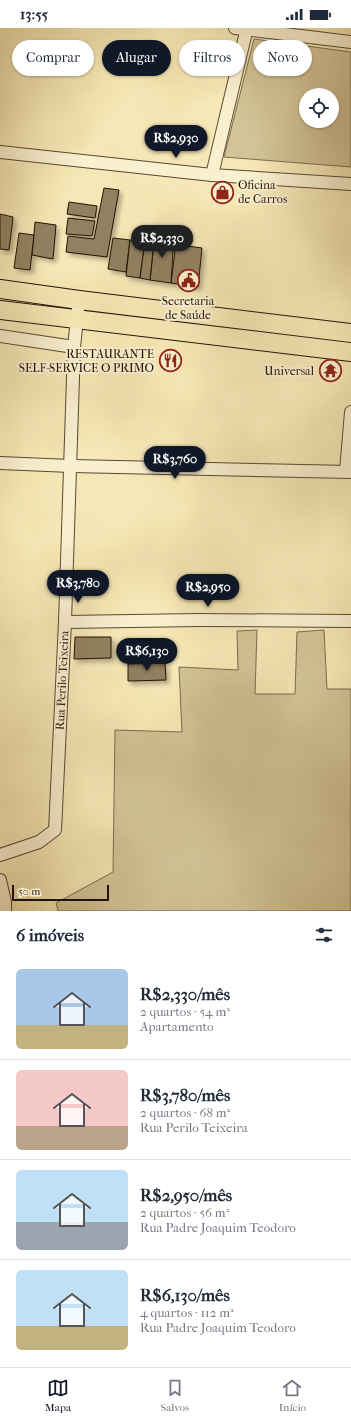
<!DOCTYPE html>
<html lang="pt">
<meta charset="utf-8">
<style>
:root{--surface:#fff;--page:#f2f2f3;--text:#1f2937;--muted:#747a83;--line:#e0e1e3;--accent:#111827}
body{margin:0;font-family:"IM FELL French Canon",serif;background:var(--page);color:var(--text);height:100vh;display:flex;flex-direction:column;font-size:15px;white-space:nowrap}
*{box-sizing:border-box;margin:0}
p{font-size:13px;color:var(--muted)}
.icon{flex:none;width:22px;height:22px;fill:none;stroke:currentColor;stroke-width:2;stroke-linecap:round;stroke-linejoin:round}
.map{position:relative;height:883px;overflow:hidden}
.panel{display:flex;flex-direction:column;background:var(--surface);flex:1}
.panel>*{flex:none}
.hud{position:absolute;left:12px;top:12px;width:327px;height:36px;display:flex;gap:8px}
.buttons{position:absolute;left:299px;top:60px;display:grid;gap:8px}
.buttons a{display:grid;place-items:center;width:40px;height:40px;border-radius:50%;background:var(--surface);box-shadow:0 1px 3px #0004;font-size:20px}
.scale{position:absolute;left:12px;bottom:10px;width:97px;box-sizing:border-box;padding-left:4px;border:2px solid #241205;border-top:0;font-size:11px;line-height:14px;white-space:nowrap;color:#241205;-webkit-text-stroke:3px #f9f0d0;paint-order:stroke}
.price{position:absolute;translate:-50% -34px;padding:0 9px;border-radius:14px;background:var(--accent);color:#fff;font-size:13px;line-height:26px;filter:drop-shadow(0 1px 2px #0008)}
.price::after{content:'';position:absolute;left:50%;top:24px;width:12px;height:9px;margin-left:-6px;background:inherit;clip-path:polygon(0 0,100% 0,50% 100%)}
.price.on{background:#222;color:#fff}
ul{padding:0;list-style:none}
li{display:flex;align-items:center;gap:12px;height:100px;padding:0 16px}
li+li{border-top:1px solid var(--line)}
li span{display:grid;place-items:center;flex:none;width:112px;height:80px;border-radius:6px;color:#555}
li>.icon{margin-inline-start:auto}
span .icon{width:48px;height:48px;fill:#fffc;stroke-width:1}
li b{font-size:17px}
h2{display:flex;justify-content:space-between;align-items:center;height:48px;padding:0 16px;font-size:17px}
.tag{padding:0 14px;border-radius:18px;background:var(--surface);box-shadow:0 1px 3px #0004;font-size:14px;line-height:36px}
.tag.on{background:var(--accent);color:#fff}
.status{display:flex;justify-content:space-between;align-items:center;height:28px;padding:0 20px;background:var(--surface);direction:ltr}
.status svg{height:11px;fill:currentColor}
.dock{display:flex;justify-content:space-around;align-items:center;height:56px;border-top:1px solid var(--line);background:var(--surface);font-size:11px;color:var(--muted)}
.dock a{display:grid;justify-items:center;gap:2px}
.dock .on{color:var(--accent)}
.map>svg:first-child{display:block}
.green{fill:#d2c498;stroke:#7b6b4e;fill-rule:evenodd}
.building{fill:#918161;stroke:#241205;filter:url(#shadow)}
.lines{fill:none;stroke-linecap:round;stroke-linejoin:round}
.street-casing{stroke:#584831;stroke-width:14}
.primary-casing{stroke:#241205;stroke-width:20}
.street{stroke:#f9f0d0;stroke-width:12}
.primary{stroke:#f6e8b6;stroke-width:18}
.labels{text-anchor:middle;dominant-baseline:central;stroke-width:4;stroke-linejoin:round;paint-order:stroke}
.poi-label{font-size:12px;fill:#241205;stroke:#f9f0d0;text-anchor:end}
.street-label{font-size:12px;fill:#241205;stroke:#f9f0d0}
</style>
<div class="status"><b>13:55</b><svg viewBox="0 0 49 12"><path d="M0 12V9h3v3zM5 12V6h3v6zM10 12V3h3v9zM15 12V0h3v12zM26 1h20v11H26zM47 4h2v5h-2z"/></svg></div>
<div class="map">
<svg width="351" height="883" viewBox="0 0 351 883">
<defs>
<filter id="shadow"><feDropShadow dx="3.5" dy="3.5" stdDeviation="2" flood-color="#0004"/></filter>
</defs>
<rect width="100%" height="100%" fill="#f6e8b6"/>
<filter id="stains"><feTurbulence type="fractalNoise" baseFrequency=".005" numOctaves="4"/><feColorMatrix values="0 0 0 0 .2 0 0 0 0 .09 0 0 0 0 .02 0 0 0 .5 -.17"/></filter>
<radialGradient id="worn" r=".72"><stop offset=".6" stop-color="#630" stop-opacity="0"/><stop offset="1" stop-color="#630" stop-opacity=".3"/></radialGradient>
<!-- green -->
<g class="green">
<path d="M254 11 351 24V139L224 129ZM306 67H332V93H306Z"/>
<polygon points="257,602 255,666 295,666 297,604 324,602 327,661 351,661 351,883 58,883 56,875 113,844 115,702 182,704 179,639 238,642 237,603"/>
</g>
<!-- building -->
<g class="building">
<polygon points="104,160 119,162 107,229 66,224 68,208 94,211"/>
<polygon points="69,174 97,178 95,190 67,186"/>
<polygon points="0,186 13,189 9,222 0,221"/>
<polygon points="68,190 95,193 92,208 66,206"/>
<polygon points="35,194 56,197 53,231 32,227"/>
<polygon points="178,199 183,200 181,217 202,220 198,259 171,255"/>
<polygon points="19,205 34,207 30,242 14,240"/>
<polygon points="155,207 174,209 171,255 150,252"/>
<polygon points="113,210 130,212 126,244 108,241"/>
<polygon points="130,212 145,213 140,250 126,248"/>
<polygon points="145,213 154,213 150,252 140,250"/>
<polygon points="75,609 111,609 111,630 74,631"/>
<polygon points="165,635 166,652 128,653 128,636"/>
</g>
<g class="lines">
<defs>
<g id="street">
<polyline points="235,0 351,14"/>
<polyline points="0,124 212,147 351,156"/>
<polyline points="212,147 247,0"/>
<polyline points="0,308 74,319"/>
<polyline points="0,435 71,438 351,444"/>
<polyline points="346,443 351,384"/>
<polyline points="65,594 199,592 351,593"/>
<path id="s1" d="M0 827 39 814 55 802 65 594 74 319 79 272"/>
<polyline points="0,852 5,874 5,883"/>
</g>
<g id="primary">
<polyline points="0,261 79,272 351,305"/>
<polyline points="0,282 351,324"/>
</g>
</defs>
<!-- street casing -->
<use href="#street" class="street-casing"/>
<!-- primary casing -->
<use href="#primary" class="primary-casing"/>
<!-- street -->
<use href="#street" class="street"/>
<!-- primary -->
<use href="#primary" class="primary"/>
</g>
<!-- icons -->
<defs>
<symbol id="shop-ring" viewBox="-11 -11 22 22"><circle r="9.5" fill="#f9f0d0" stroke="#8f2418" stroke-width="1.5"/><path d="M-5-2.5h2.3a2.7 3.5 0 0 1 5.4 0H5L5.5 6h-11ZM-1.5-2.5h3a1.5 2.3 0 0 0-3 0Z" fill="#8f2418"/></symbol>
<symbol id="civic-ring" viewBox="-11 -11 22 22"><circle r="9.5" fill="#f9f0d0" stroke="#8f2418" stroke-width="1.5"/><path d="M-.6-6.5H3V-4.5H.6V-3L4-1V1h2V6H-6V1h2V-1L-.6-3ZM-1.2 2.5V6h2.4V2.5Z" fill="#8f2418"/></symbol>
<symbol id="restaurant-ring" viewBox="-11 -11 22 22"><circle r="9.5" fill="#f9f0d0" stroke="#8f2418" stroke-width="1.5"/><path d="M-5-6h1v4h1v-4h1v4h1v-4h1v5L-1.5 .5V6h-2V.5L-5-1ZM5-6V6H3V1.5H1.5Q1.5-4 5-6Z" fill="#8f2418"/></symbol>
<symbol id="temple-ring" viewBox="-11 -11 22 22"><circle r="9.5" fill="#f9f0d0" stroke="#8f2418" stroke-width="1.5"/><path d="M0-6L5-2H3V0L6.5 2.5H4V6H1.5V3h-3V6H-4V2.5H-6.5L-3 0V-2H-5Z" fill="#8f2418"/></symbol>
</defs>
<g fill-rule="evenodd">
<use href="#shop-ring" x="210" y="152" width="25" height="25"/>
<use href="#civic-ring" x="176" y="240" width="25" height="25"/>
<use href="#restaurant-ring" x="158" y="320" width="25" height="25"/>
<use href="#temple-ring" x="318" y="330" width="25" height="25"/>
</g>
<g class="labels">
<!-- poi labels -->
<g class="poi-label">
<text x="238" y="157" text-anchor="start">Oficina<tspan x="238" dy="14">de Carros</tspan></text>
<text x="188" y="273" text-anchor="middle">Secretaria<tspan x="188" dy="14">de Saúde</tspan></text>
<text x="154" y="326">RESTAURANTE<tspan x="154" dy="14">SELF-SERVICE O PRIMO</tspan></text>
<text x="314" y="343">Universal</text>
</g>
<!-- street labels -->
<g class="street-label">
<text stroke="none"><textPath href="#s1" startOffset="211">Rua Perilo Teixeira</textPath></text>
</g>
</g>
<rect width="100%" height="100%" filter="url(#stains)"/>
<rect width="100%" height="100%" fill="url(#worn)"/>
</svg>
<div class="buttons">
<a><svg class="icon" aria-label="locate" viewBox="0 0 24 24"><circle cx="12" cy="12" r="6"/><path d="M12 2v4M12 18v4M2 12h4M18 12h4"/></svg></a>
</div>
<div class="scale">50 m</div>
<b class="price" style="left:176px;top:131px">R$2,930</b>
<b class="price on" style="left:162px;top:231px">R$2,330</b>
<b class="price" style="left:175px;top:452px">R$3,760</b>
<b class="price" style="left:78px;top:576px">R$3,780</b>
<b class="price" style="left:208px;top:580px">R$2,950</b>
<b class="price" style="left:147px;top:644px">R$6,130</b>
<div class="hud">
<a class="tag">Comprar</a>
<a class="tag on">Alugar</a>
<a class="tag">Filtros</a>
<a class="tag">Novo</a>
</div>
</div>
<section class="panel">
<h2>6 imóveis<svg class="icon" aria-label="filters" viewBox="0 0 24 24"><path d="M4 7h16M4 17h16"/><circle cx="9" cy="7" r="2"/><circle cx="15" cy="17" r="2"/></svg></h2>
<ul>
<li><span style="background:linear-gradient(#a9c7e8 70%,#c2b280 0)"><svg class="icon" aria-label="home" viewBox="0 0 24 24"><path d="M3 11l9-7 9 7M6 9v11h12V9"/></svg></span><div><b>R$2,330/mês</b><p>2 quartos · 54 m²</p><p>Apartamento</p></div></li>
<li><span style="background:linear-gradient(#f6c9c9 70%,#b9a48a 0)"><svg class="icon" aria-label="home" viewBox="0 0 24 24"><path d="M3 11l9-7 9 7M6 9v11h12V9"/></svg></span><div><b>R$3,780/mês</b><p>2 quartos · 68 m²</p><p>Rua Perilo Teixeira</p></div></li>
<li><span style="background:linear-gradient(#bfe0f5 65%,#9aa5b1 0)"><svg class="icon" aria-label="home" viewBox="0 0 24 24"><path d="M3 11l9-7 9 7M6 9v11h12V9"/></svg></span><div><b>R$2,950/mês</b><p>2 quartos · 56 m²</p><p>Rua Padre Joaquim Teodoro</p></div></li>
<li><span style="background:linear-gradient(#bfe0f5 70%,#c2b280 0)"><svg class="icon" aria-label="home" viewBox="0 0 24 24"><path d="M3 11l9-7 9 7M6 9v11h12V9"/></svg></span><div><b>R$6,130/mês</b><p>4 quartos · 112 m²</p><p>Rua Padre Joaquim Teodoro</p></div></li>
</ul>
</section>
<nav class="dock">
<a class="on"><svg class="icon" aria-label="map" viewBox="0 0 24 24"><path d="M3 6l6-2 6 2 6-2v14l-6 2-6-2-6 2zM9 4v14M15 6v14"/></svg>Mapa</a>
<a><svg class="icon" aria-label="saved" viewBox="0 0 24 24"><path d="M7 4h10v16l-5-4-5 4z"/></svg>Salvos</a>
<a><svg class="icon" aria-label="home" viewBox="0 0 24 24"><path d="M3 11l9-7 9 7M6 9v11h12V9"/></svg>Início</a>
</nav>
